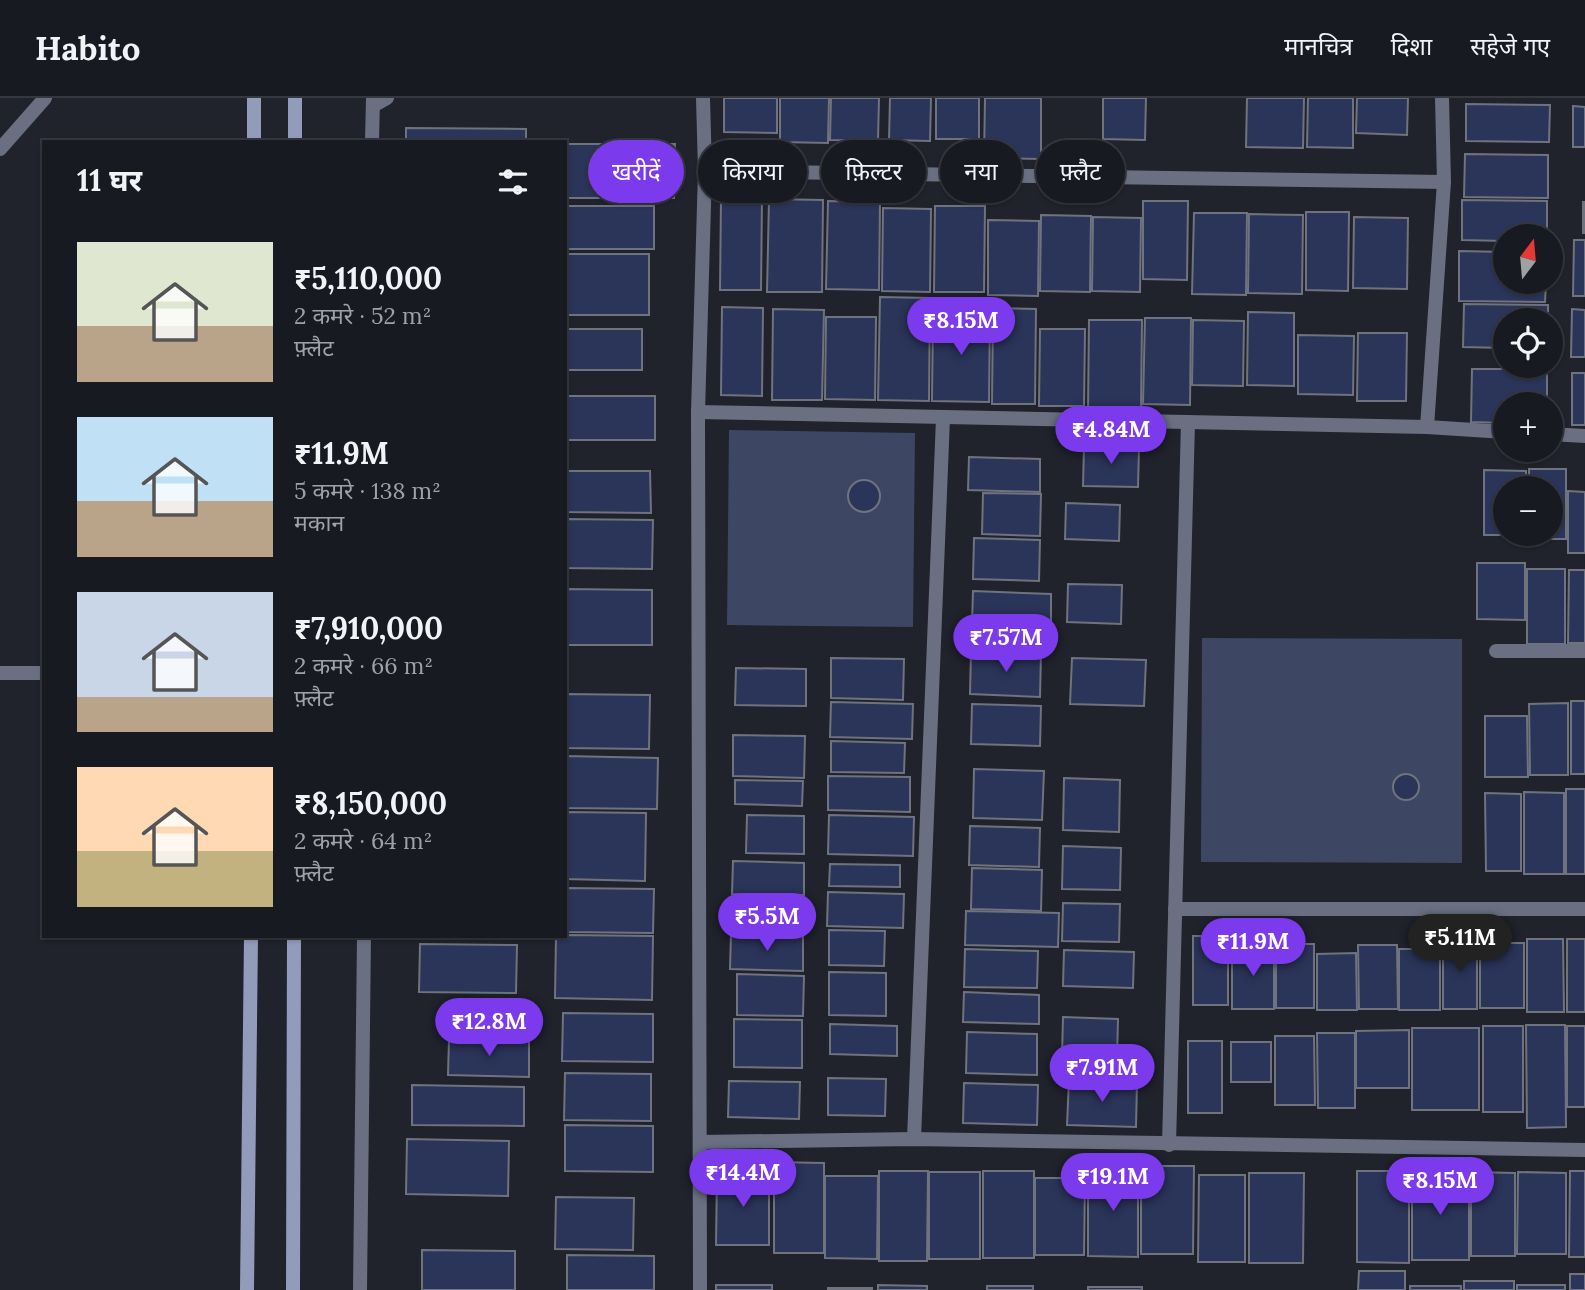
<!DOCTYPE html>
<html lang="hi">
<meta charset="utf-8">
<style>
:root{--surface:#181a21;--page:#25272e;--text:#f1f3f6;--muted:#9fa1a5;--line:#36383f;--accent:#7c3aed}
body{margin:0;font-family:Lora,"Noto Sans Devanagari",serif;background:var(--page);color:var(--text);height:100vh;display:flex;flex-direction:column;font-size:26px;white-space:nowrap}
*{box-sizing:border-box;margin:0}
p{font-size:23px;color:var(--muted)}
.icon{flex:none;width:38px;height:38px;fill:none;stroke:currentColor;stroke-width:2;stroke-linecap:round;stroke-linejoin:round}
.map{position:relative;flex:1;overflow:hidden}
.side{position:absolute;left:42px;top:42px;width:525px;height:798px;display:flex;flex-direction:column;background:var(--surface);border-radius:0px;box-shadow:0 2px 5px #0004,0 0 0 2px var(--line)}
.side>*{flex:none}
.banner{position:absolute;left:588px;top:42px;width:665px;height:63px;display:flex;gap:14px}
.needle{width:46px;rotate:16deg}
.tools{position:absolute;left:1493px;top:126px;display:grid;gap:14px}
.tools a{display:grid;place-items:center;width:70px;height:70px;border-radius:50%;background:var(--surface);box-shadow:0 2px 5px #0004,0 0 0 2px var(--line);font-size:35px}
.price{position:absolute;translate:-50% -60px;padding:0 16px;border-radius:24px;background:var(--accent);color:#fff;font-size:23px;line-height:46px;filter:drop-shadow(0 2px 4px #0008)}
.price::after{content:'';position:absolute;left:50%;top:42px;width:21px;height:16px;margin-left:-10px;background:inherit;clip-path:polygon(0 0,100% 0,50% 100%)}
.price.selected{background:#222;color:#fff}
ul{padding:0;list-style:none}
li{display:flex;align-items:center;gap:21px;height:175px;padding:0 35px}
li span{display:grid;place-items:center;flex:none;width:196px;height:140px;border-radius:0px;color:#555}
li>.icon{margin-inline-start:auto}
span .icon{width:84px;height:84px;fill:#fffc;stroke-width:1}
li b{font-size:30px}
h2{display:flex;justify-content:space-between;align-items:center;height:84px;padding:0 35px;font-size:30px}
.tag{padding:0 24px;border-radius:32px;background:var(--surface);box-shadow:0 2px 5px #0004,0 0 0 2px var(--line);font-size:24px;line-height:63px}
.tag.selected{background:var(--accent);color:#fff}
header{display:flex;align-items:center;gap:42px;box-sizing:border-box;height:98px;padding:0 35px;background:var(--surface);border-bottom:2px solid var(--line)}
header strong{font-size:33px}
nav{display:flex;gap:38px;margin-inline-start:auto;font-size:24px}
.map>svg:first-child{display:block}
.green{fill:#3d4663}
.building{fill:#2b3459;stroke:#6f737e;stroke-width:2}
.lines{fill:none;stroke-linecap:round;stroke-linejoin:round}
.lane{stroke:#6a7082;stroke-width:14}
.street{stroke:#6a7082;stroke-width:14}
.secondary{stroke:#929bb9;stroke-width:14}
</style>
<header>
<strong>Habito</strong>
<nav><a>मानचित्र</a><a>दिशा</a><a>सहेजे गए</a></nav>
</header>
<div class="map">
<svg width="1585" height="1192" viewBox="0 0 1585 1192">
<rect width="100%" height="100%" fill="#20222c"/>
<!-- green -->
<g class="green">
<polygon points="729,332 915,335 913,529 727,527"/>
<polygon points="1202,540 1462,541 1462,765 1201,764"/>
</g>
<!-- building -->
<g class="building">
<polygon points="724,0 777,0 777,35 724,34"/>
<polygon points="780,0 829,0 828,45 780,44"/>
<polygon points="831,0 879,0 878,43 830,42"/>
<polygon points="890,0 931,0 930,43 889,42"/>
<rect x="936" y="0" width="43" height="41"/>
<polygon points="985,0 1041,0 1041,61 984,60"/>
<polygon points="1103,0 1146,0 1145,42 1103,41"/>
<polygon points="1247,0 1304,0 1303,50 1246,49"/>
<polygon points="1308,0 1353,0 1353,50 1307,49"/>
<polygon points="1357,0 1408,0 1407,37 1356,35"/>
<polygon points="1466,6 1550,7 1549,44 1466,43"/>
<polygon points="1573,8 1585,9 1585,49 1573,49"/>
<polygon points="406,30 526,31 526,44 406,44"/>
<polygon points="565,46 675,46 674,100 565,100"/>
<polygon points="1465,56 1548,57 1548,100 1464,99"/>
<polygon points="721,100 762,100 761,192 720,192"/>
<polygon points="769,101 823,102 822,194 767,194"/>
<polygon points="1462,102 1547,103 1547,138 1505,138 1505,143 1462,142"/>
<polygon points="828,103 880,104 879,192 826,191"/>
<polygon points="1143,103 1188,103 1187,182 1143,181"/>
<rect x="1583" y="104" width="2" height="31"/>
<rect x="565" y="108" width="89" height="43"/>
<polygon points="935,108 985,108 984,194 934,194"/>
<polygon points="883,110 931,111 930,194 882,193"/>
<polygon points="1306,114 1349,114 1348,193 1306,192"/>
<polygon points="1194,115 1247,115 1246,197 1192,196"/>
<polygon points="1249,116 1303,117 1302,196 1248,195"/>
<polygon points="1041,117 1091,118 1090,194 1040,193"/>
<polygon points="1093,119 1141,120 1140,194 1092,193"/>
<polygon points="1354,119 1408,120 1407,191 1353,190"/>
<polygon points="988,122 1039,123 1038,198 988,197"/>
<polygon points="1574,142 1585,142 1585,198 1573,198"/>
<polygon points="1459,153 1505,154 1505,184 1546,184 1545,204 1459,203"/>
<rect x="565" y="156" width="84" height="61"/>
<polygon points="880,199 930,200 929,303 878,302"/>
<polygon points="1464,206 1548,207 1548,222 1505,222 1505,250 1463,249"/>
<polygon points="722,209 763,210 762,298 721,297"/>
<polygon points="993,210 1036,211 1035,306 992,306"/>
<polygon points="773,211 824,212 822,302 772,302"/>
<polygon points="1572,211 1585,212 1585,259 1571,259"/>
<polygon points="933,214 990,214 989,304 932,303"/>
<polygon points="1248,214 1294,215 1294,288 1247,287"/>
<polygon points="826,219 876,219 875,302 825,301"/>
<polygon points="1145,220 1191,220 1190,307 1143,306"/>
<polygon points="1089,222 1142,222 1141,313 1088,312"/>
<polygon points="1193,222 1244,223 1243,288 1192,287"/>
<rect x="565" y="231" width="77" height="41"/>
<polygon points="1040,231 1085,231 1084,308 1039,308"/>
<polygon points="1358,235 1407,235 1406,303 1357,303"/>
<polygon points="1298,237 1354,238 1353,297 1298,296"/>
<polygon points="1472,271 1547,271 1547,306 1505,306 1505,325 1471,324"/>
<rect x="1572" y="275" width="13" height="52"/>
<rect x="565" y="298" width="90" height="44"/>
<polygon points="1084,348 1139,349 1138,389 1083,388"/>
<polygon points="969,359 1040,361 1040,394 968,392"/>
<polygon points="1529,371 1566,371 1566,441 1529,441 1529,436 1550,436 1550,390 1529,390"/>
<polygon points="1484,372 1526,373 1526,390 1505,390 1505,436 1527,437 1484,437"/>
<polygon points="565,373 650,373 651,415 565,414"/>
<circle cx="864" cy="398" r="16"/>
<polygon points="1568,393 1585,394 1585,455 1568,455"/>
<polygon points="983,395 1041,396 1040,438 982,436"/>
<polygon points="1066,405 1120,407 1119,443 1065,441"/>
<polygon points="565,421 653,422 652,471 565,470"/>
<polygon points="974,440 1040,442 1039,483 973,481"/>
<polygon points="1477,465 1525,465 1525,522 1477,521"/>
<rect x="1527" y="471" width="38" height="75"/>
<polygon points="1569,472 1585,472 1585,545 1568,545"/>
<polygon points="1068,486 1122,487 1121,526 1067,524"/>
<polygon points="565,491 652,492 652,547 565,547"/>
<polygon points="973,493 1051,496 1051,527 972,525"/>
<polygon points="971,553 1041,555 1040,599 970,596"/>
<polygon points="831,560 904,561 903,602 831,600"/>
<polygon points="1072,560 1146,562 1144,608 1070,606"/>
<polygon points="736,570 806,571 806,608 735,607"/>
<polygon points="565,596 650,597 649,651 565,650"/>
<rect x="1571" y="603" width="14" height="73"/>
<polygon points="831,604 913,606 912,641 830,639"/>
<polygon points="1568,605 1568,677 1530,677 1529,606"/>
<polygon points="972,606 1041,608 1040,648 971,646"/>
<polygon points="1485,618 1527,618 1528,679 1485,679"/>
<polygon points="733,637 805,638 804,680 733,678"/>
<polygon points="831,643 905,645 904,675 831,674"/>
<polygon points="565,658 658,660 657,711 565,710"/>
<polygon points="974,671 1044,673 1042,722 973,720"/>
<circle cx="1406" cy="689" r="13"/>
<polygon points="828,678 910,679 910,714 828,712"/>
<polygon points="1064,680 1120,682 1119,734 1063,732"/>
<polygon points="735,682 803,683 802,708 735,706"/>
<rect x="1566" y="691" width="19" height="85"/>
<polygon points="1524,694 1564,695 1564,776 1524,776"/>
<polygon points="1485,695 1521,696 1521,773 1486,773"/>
<polygon points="565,714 646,715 645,783 565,781"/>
<polygon points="747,717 804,718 804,756 746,755"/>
<polygon points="829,717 914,719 913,758 828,756"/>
<polygon points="970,728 1040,730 1039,769 969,767"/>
<polygon points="1063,748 1121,750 1120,792 1062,791"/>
<polygon points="733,763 804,765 804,797 732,796"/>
<polygon points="830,766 900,767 900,789 829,788"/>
<polygon points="972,770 1042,772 1041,813 971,811"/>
<polygon points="565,790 654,791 653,835 565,834"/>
<polygon points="828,794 904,796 903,830 827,828"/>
<polygon points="746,801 804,802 804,826 745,824"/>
<polygon points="1063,805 1120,806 1119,844 1062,843"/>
<polygon points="966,813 1059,815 1058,849 965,847"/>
<polygon points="829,832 885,833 884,868 829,867"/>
<polygon points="731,836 803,838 803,873 730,871"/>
<polygon points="565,837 653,838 652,902 555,900 556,838"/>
<rect x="1193" y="838" width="35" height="69"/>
<rect x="1443" y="840" width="34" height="71"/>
<polygon points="1527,841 1563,841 1564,914 1527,914"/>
<rect x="1567" y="841" width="18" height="73"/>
<rect x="1480" y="845" width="44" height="65"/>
<polygon points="420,846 517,847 516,895 419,894"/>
<rect x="1276" y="846" width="38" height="64"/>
<polygon points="1358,847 1397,847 1398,911 1359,911"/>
<rect x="1232" y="849" width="42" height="62"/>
<polygon points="965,851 1038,853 1037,890 964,889"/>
<rect x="1399" y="851" width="41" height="61"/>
<polygon points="1064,852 1134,854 1133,890 1063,888"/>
<polygon points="1356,855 1357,912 1317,912 1317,856"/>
<polygon points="829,874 886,875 886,918 829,917"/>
<polygon points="737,876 804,878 803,918 737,917"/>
<polygon points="964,894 1039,897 1039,926 963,924"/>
<polygon points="563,915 653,916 653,964 562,963"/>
<polygon points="1063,919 1118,921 1117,960 1062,959"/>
<polygon points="734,921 802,922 802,970 734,969"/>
<polygon points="830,926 897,928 897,958 830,956"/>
<polygon points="1526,927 1565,927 1566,1029 1527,1030"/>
<rect x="1483" y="928" width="40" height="86"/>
<rect x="1567" y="928" width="18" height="81"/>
<rect x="1412" y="930" width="67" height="82"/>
<polygon points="1409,932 1409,990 1356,990 1356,933"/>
<polygon points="967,934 1037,936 1037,977 966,975"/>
<polygon points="1317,935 1355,935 1355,1010 1318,1010"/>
<polygon points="1275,938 1314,938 1315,1007 1275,1007"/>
<polygon points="449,941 529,942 529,979 448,977"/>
<rect x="1188" y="943" width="34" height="72"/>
<rect x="1231" y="944" width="40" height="40"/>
<polygon points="565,975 651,976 651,1023 564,1022"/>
<polygon points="828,980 886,981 885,1018 828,1017"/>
<polygon points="1069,982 1137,984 1136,1029 1067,1027"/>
<polygon points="729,983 800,984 799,1021 728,1019"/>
<polygon points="964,985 1038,987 1037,1027 963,1025"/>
<polygon points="412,987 524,989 524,1028 412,1027"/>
<polygon points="565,1027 653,1028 653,1074 565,1073"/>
<polygon points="407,1041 509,1043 508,1098 406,1096"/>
<polygon points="774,1064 824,1065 824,1155 774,1155"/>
<polygon points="1141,1068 1194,1068 1193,1156 1141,1156"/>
<polygon points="1088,1071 1138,1072 1138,1159 1088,1158"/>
<polygon points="879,1073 928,1073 927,1163 879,1163"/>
<rect x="983" y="1073" width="51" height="87"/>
<polygon points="1357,1073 1409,1073 1409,1165 1357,1164"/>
<polygon points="1570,1073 1585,1073 1585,1159 1569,1159"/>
<rect x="929" y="1074" width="51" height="87"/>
<polygon points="1471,1074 1515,1075 1515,1158 1471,1158"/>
<polygon points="1518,1074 1566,1075 1566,1156 1517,1156"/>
<polygon points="717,1075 769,1076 769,1147 716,1147"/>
<polygon points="1249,1075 1304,1075 1303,1165 1249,1165"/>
<polygon points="1412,1075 1469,1076 1469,1162 1412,1162"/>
<polygon points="1199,1077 1245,1077 1245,1164 1198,1164"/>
<polygon points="825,1078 878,1078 877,1161 825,1160"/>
<polygon points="1035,1080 1085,1080 1084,1157 1035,1157"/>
<polygon points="556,1099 634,1100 633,1152 555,1151"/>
<polygon points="422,1152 515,1153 515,1192 422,1192"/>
<polygon points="567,1157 654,1158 654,1192 567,1192"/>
<polygon points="1359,1173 1405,1173 1405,1192 1358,1192"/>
<rect x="1570" y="1176" width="15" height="16"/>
<rect x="1464" y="1183" width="50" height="9"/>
<rect x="716" y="1187" width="56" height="5"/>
<polygon points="878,1187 927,1188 927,1192 878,1192"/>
<rect x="1517" y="1187" width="48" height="5"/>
<rect x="987" y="1188" width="46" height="4"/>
<rect x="1410" y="1188" width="51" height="4"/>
<rect x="1088" y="1189" width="54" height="3"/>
<rect x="828" y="1190" width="44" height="2"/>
</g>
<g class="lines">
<!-- lane -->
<polyline class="lane" points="373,8 387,0"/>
<!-- street -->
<g class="street">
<polyline points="372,44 373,0"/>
<polyline points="0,51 45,0"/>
<polyline points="705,73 1444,84"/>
<polyline points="698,314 1427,329 1505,334"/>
<polyline points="1427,329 1444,84 1442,0"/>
<polyline points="1550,336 1585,338"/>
<polyline points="1496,553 1585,553"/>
<polyline points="0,575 44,575"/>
<polyline points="1175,811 1585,811"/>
<polyline points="914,1041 943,320"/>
<polyline points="700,1044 914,1041 1585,1052"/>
<polyline points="1169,1047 1188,324"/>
<polyline points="360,1192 364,838"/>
<polyline points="700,1192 698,314 705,73 703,0"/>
</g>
<!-- secondary -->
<g class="secondary">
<polyline points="254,0 254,44"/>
<polyline points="295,0 295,44"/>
<polyline points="247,1192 251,838"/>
<polyline points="293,1192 294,838"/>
</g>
</g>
</svg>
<div class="tools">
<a><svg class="needle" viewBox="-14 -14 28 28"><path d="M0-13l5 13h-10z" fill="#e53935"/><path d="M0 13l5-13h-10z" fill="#9fa1a5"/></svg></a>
<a><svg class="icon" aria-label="locate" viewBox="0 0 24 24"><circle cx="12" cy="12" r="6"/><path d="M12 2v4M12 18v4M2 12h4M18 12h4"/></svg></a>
<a>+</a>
<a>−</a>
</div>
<b class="price" style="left:961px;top:259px">₹8.15M</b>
<b class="price" style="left:1111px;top:368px">₹4.84M</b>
<b class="price" style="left:1006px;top:576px">₹7.57M</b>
<b class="price" style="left:767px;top:855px">₹5.5M</b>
<b class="price selected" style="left:1460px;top:876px">₹5.11M</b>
<b class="price" style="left:1253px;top:880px">₹11.9M</b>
<b class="price" style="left:489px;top:960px">₹12.8M</b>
<b class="price" style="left:1102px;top:1006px">₹7.91M</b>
<b class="price" style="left:743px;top:1111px">₹14.4M</b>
<b class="price" style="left:1113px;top:1115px">₹19.1M</b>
<b class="price" style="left:1440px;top:1119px">₹8.15M</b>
<div class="banner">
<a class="tag selected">खरीदें</a>
<a class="tag">किराया</a>
<a class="tag">फ़िल्टर</a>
<a class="tag">नया</a>
<a class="tag">फ़्लैट</a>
</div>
<section class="side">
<h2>11 घर<svg class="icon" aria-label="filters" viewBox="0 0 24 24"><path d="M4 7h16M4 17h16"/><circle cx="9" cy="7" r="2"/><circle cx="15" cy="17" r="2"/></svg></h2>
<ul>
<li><span style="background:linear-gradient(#dfe7d0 60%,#b9a48a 0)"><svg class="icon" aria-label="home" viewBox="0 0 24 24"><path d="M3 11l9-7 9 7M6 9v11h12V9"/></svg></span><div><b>₹5,110,000</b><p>2 कमरे · 52 m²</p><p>फ़्लैट</p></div></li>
<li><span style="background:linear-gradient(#bfe0f5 60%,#b9a48a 0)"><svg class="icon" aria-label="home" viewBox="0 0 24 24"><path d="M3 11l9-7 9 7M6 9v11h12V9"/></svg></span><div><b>₹11.9M</b><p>5 कमरे · 138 m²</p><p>मकान</p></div></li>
<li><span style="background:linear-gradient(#c9d6e8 75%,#b9a48a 0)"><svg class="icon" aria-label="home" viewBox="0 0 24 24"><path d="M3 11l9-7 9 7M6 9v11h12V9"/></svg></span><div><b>₹7,910,000</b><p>2 कमरे · 66 m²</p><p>फ़्लैट</p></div></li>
<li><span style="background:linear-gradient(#ffd9b3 60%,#c2b280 0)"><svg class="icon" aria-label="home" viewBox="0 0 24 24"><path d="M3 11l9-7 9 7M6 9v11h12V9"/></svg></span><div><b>₹8,150,000</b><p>2 कमरे · 64 m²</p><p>फ़्लैट</p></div></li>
</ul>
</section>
</div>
